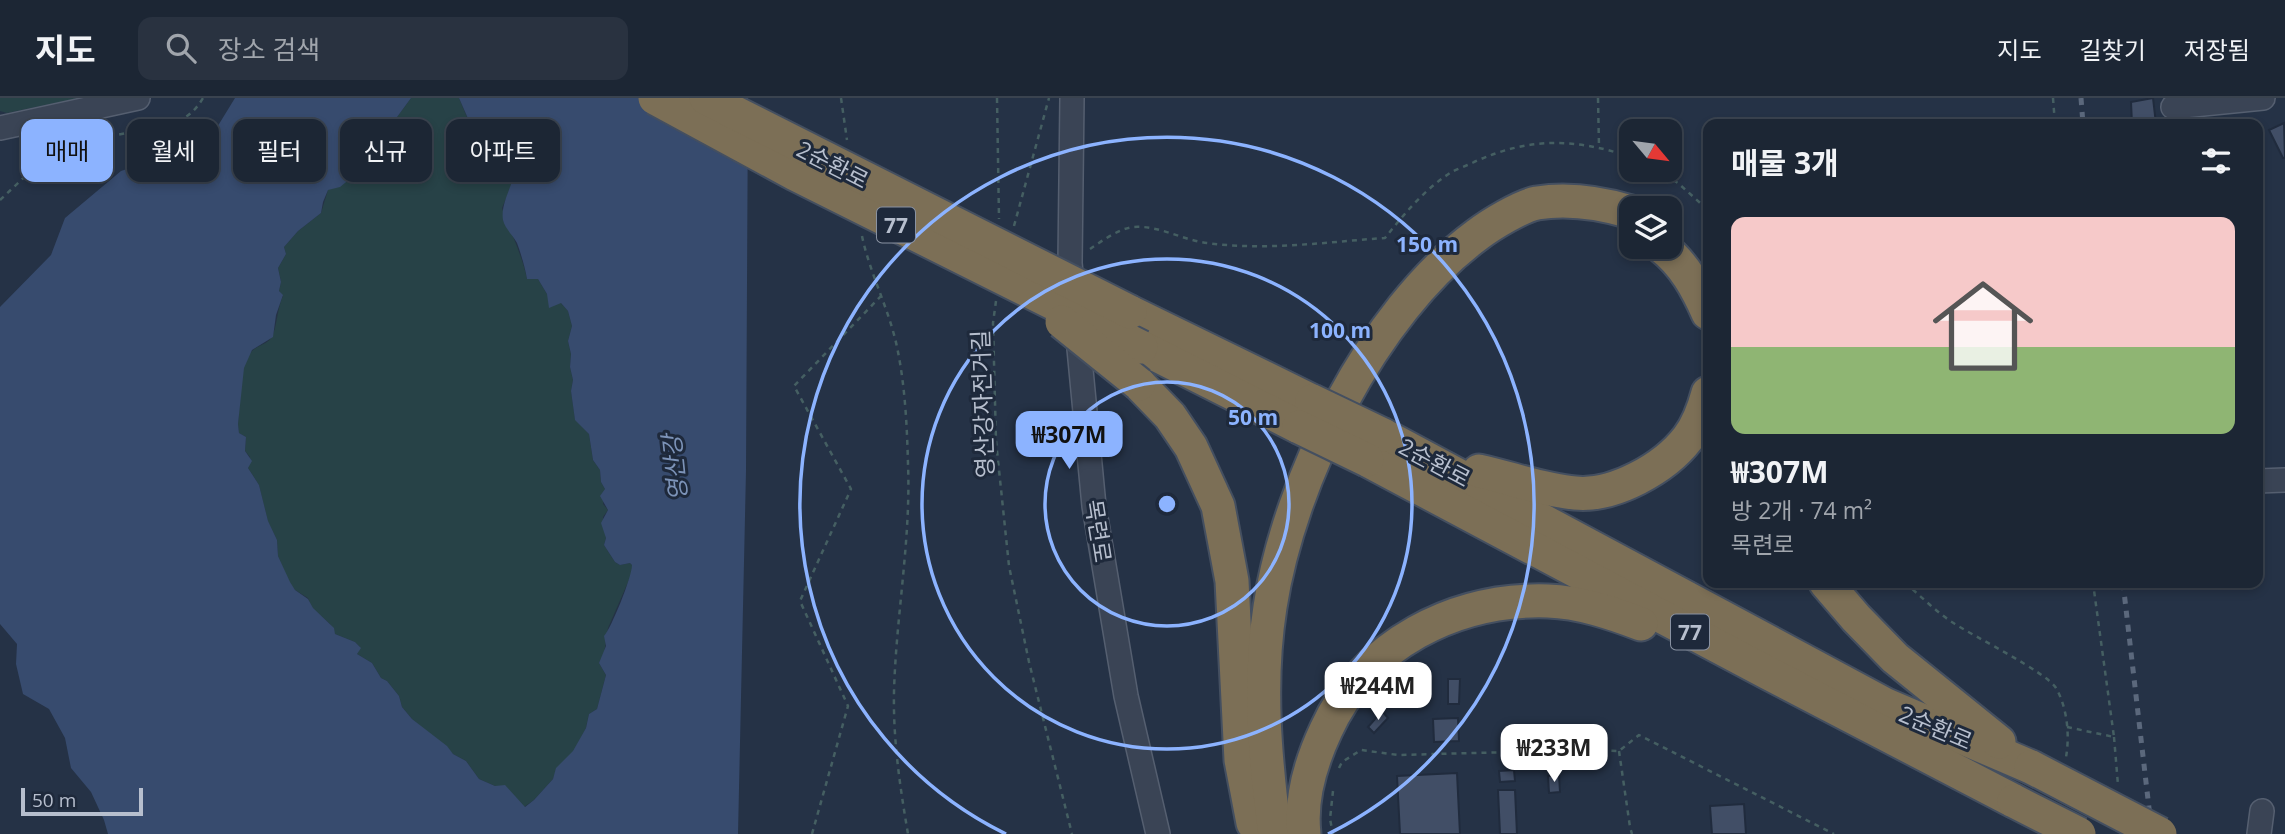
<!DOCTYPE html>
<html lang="ko">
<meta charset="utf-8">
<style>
:root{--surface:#1c2634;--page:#293240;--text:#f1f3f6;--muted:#a0a5ac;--line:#3a434f;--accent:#8cb3ff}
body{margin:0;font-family:"Open Sans","Noto Sans KR",sans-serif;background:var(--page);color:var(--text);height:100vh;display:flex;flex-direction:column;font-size:26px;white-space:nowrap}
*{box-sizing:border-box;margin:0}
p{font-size:23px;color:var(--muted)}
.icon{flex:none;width:38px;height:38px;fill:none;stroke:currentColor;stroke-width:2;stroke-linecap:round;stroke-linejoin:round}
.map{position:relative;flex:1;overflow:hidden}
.panel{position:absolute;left:1703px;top:21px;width:560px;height:469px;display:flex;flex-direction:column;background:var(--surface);border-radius:14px;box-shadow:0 4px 10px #0003,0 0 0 2px var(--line)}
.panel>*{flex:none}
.banner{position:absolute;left:21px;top:21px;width:665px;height:63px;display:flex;gap:14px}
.needle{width:46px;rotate:119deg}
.tools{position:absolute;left:1619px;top:21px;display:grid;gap:14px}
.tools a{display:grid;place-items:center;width:63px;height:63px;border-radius:14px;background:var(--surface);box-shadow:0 4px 10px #0003,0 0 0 2px var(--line);font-size:35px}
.scale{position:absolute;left:21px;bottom:18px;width:122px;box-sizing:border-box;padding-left:7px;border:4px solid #b7bfce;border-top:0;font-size:19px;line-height:24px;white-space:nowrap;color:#b7bfce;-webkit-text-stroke:5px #1e293b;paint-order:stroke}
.price{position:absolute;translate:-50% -60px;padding:0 16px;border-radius:14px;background:#fff;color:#222;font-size:23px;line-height:46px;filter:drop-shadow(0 2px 4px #0008)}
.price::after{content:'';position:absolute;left:50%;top:42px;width:21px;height:16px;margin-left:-10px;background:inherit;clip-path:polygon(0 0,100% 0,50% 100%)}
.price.selected{background:var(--accent);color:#111}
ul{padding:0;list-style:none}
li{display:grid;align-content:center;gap:14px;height:371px;padding:0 28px}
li+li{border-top:2px solid var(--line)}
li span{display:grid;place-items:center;height:217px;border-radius:14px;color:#555}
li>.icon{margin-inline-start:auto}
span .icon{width:126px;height:126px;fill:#fffc;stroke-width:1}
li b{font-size:30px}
h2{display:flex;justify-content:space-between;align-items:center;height:84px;padding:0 28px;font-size:30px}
.chip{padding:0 24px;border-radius:14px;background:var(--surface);box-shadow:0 4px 10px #0003,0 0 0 2px var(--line);font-size:24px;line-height:63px}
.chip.selected{background:var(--accent);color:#111}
header{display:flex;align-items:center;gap:42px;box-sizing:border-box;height:98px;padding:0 35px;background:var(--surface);border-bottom:2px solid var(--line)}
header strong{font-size:33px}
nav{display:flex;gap:38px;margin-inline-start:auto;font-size:24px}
.search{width:490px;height:63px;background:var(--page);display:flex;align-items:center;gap:18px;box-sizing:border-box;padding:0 24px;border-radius:14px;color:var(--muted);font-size:26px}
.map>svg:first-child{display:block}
.green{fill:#274247}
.water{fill:#374b6e}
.building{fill:#414e66;stroke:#202b3d;stroke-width:2}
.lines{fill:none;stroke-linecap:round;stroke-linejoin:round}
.minor-casing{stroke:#555f70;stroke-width:26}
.highway-casing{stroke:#444f60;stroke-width:37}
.path{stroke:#455f62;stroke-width:2.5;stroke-dasharray:5 5;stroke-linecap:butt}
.minor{stroke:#3a4455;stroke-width:23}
.highway{stroke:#7c6f56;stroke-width:33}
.rail{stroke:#5b687c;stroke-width:5;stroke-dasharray:7 7;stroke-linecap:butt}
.highway-bridge-casing{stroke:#444f60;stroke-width:37;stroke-linecap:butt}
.highway-bridge{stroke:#7c6f56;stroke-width:33}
.ring{fill:none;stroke:#8cb3ff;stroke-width:3.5}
.labels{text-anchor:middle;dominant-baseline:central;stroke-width:6;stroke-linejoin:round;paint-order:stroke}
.shield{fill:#1e293b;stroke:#8992a2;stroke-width:2}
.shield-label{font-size:21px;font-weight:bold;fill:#b7bfce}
.street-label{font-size:23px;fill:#b7bfce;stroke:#1e293b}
.water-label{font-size:24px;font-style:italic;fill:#7c93b8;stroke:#1e293b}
.centre{fill:#8cb3ff;stroke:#1e293b;stroke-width:3.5}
.ring-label{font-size:21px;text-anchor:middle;font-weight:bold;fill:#8cb3ff;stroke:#1e293b;stroke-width:6;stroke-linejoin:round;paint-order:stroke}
</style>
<header>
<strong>지도</strong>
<div class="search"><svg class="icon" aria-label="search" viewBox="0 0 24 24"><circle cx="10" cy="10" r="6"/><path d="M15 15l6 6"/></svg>장소 검색</div>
<nav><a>지도</a><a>길찾기</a><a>저장됨</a></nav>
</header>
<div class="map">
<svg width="2285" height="736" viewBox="0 0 2285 736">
<rect width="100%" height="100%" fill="#253246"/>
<!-- green -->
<g class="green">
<polygon points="0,0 79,0 7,15 0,13"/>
<path d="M411 0H459L472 31 487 22C527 49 518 72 502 110 510 134 522 156 527 181H538L547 196 561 205 568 213 572 228 568 243 571 256 570 269 573 282 571 293 575 321 589 336 593 362 600 372 601 384 605 391 603 406 608 412 603 419 606 440 604 447 615 464 620 467 630 465 632 467V475L608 530 604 556 599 565 606 577 597 611 589 616 586 630 574 653 557 670 553 681 534 702 524 709 505 688H495L479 681 466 663 453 656 412 621 402 609 399 598 387 583 381 580 372 565 357 556 360 549 355 544 335 536 330 526 312 510 308 500 295 492 289 484 278 458 277 442 268 424 259 387 248 370 250 359 245 353 246 339 239 335 238 326C241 306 237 266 253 252 259 247 267 246 271 240 277 232 277 210 283 198L279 193 281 184 278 170 286 156 284 149 298 133 321 115 328 92 351 80 367 62 371 49 389 30Z"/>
</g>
<!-- water -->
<path class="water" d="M235 0H411L389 30 371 49 367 62 351 80 340 89 328 92 323 104 321 115 298 133 284 149 286 156 278 170 281 184 279 193 283 197 276 217 273 239 252 252 244 270 238 326 239 335 246 339 245 353 252 363 248 370 259 387 268 423 277 442 278 458 290 484 295 492 308 501 313 510 334 530 335 536 355 544 361 550 357 556 372 565 381 580 387 583 399 598 402 609 412 621 447 648 453 656 466 663 479 681 495 688 505 687 525 709 534 702 553 681 556 670 573 653 586 630 589 616 597 611 606 577 599 565 606 548 604 538C611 531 632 479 632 467L630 465 620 467 615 464 604 447 606 440 601 425 608 412 600 398 605 391 601 384 600 372 593 362 589 336 575 322 571 293 573 282 570 269 571 256 568 243 572 228 568 213 561 205 549 210 547 196 538 181H527C525 169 521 156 517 145 513 137 505 131 503 122 498 94 542 54 495 37V28L487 22 473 32 459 0H748L746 373 738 736H108L104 722 91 694 71 670 65 640 49 611 23 596 16 566 17 546 0 526V209L51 157 65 120 121 73 208 44Z"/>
<!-- building -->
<g class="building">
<polygon points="2153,0 2156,26 2132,26 2131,4"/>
<polygon points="2284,25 2285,60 2283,60 2269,32"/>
<polygon points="1448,581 1460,581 1459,606 1448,606"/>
<polygon points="1382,613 1388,620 1374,635 1368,629"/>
<polygon points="1458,620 1459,643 1434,644 1433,621"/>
<polygon points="1514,672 1515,683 1500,684 1499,673"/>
<polygon points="1457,675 1460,736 1400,736 1397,678"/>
<polygon points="1559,677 1560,694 1549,695 1548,678"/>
<polygon points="1498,692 1515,692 1517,736 1500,736"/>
<polygon points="1744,706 1746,736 1712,736 1710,708"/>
</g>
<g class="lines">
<defs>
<g id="minor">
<polyline points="1072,0 1070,165 1073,196"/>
<polyline points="2173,9 2263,0"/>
<polyline points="0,30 138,0"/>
<polyline points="1077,230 1094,408 1126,598 1158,736"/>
<polyline points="2258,383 2285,382"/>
<polyline points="2259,736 2262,713"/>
</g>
<g id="highway">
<path d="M1662 149C1684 166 1697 190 1708 215"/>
<polyline points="1130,214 1312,303"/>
<polyline points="1141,249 1299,329"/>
<polyline points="1139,286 1170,318 1191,349 1218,408 1232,483 1241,662 1253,725"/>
<polyline points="1383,337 1886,607 2031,669"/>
<polyline points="1367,362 1768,575 2014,703"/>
<path d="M1479 373C1511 380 1542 392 1575 395 1614 399 1665 370 1688 340 1698 327 1704 310 1708 295"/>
<polyline points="1826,485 1856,520 1895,560 1999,644"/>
<path d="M1275 736C1265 661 1258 585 1270 509 1289 383 1372 214 1477 137 1490 127 1521 108 1537 105 1569 100 1601 105 1631 114"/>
<path d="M1304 736C1300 701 1311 664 1326 632 1365 546 1455 500 1548 503 1580 504 1612 515 1641 526"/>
</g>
</defs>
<!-- minor casing -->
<use href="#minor" class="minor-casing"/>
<!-- highway casing -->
<use href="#highway" class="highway-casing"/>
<!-- path -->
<g class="path">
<polyline points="841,0 847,42"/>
<polyline points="997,0 999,121"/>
<polyline points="1598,0 1599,49"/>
<polyline points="2053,0 2055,26"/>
<polyline points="1656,72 1678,85 1708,112"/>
<path d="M0 102 34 70 68 47 175 25C188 19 196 12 203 0"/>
<polyline points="1014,128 1049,0"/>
<path d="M862 138C870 176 889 211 897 249 905 287 907 327 908 366 911 442 896 518 894 594 893 642 900 689 908 736"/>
<path d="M1090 151C1102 143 1118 131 1133 129 1159 127 1182 142 1207 145 1266 153 1326 144 1385 140 1404 116 1424 92 1450 75 1457 71 1466 68 1474 64 1530 39 1574 40 1631 59"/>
<polyline points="996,203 993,225 996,343 1009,468 1029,564 1072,736"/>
<path d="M1905 485C1921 498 1937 515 1955 526 1975 539 2046 574 2056 590 2067 609 2070 637 2066 659"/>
<polyline points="2067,629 2114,639 2093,485"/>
<polyline points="2114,639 2118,687"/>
<polyline points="1619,653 1630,729 1632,736"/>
<polyline points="1339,670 1342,664 1361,652 1398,657 1587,652 1619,653 1639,637 1834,736"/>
<polyline points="1333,693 1330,721 1333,736"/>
<polyline points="812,736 848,608 800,503 851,391 794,288 881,198"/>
</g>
<!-- minor -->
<use href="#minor" class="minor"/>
<!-- highway -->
<use href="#highway" class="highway"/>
<!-- rail -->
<g class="rail">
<polyline points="2081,0 2083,26"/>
<polyline points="2123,485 2152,736"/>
</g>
<defs>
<g id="highway-bridge">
<polyline points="655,0 795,76 1141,249"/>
<polyline points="706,0 1130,214"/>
<polyline points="1062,224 1139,286"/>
<polyline points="1312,303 1383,337"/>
<polyline points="1299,329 1367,362"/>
<polyline points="2031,669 2160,736"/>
<polyline points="2014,703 2079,736"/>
</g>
</defs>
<!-- highway-bridge casing -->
<use href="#highway-bridge" class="highway-bridge-casing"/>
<!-- highway-bridge -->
<use href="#highway-bridge" class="highway-bridge"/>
</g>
<!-- distance rings -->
<g class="ring">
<circle cx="1167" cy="406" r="122"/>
<circle cx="1167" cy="406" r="245"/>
<path d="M1006 736A367 367 0 1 1 1328 736"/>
</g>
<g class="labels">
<!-- shield labels -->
<g class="shield">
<rect x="877" y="109.5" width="38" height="35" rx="5"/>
<rect x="1671" y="516.5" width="38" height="35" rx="5"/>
</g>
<g class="shield-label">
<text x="896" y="127">77</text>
<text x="1690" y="534">77</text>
</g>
<!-- street labels -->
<g class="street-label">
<text transform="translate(833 66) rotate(27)">2순환로</text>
<text transform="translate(982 306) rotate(-92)">영산강자전거길</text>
<text transform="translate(1435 364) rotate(28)">2순환로</text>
<text transform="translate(1099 433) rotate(81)">목련로</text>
<text transform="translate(1936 629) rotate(23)">2순환로</text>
</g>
<!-- water labels -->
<g class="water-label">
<text transform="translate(674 370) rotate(-96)">영산강</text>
</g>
</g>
<circle cx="1167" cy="406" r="10" class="centre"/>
<g class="ring-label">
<text x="1427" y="154">150 m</text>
<text x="1340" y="240">100 m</text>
<text x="1253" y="327">50 m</text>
</g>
</svg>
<div class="tools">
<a><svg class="needle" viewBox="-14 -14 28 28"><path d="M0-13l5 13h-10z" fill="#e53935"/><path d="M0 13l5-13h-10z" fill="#a0a5ac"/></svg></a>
<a><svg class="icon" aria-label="layers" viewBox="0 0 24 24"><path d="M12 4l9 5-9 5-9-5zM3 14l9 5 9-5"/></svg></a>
</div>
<div class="scale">50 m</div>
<b class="price selected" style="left:1069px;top:373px">₩307M</b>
<b class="price" style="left:1378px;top:624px">₩244M</b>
<b class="price" style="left:1554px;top:686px">₩233M</b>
<div class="banner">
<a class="chip selected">매매</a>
<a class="chip">월세</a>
<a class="chip">필터</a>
<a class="chip">신규</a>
<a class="chip">아파트</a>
</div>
<section class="panel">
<h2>매물 3개<svg class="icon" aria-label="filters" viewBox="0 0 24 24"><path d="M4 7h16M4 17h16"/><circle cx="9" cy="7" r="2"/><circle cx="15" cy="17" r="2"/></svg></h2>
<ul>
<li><span style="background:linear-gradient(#f6c9c9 60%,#8fb573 0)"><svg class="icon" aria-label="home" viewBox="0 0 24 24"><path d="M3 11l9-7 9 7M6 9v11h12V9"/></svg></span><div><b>₩307M</b><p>방 2개 · 74 m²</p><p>목련로</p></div></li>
</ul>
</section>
</div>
